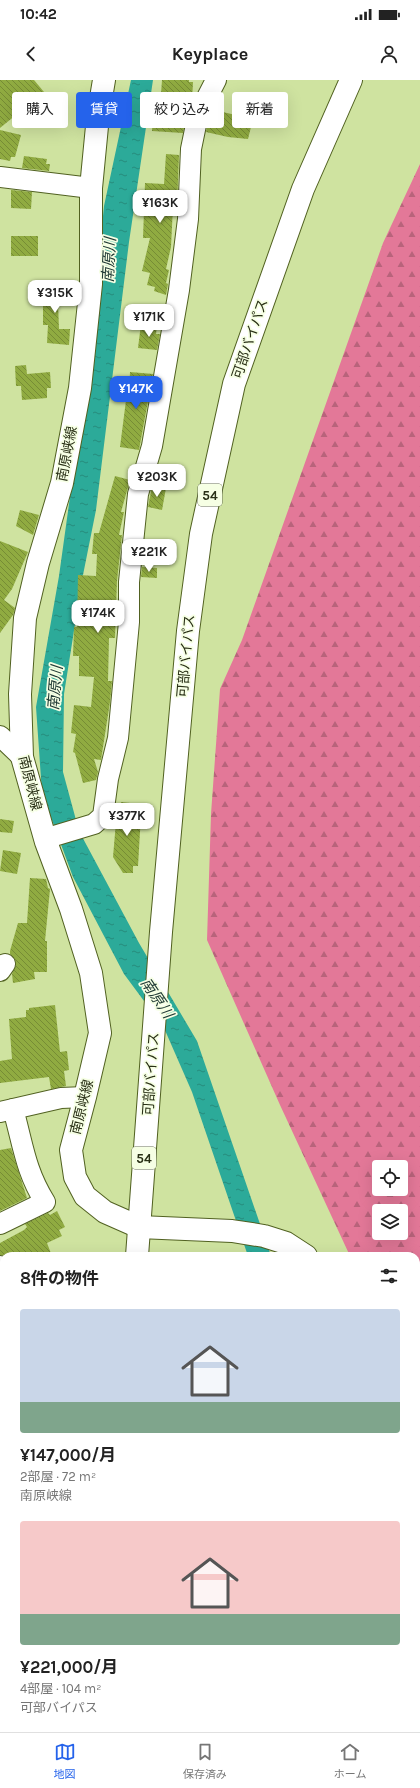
<!DOCTYPE html>
<html lang="ja">
<meta charset="utf-8">
<style>
:root{--surface:#fff;--page:#f2f2f2;--text:#222;--muted:#767676;--line:#e0e0e0;--accent:#2563eb}
body{margin:0;font-family:Karla,"Noto Sans JP",sans-serif;background:var(--page);color:var(--text);height:100vh;display:flex;flex-direction:column;font-size:15px;white-space:nowrap}
*{box-sizing:border-box;margin:0}
p{font-size:13px;color:var(--muted)}
.icon{flex:none;width:22px;height:22px;fill:none;stroke:currentColor;stroke-width:2;stroke-linecap:round;stroke-linejoin:round}
.map{position:relative;flex:1;overflow:hidden}
.panel{position:absolute;left:0px;top:1172px;width:420px;height:480px;display:flex;flex-direction:column;background:var(--surface);border-radius:12px 12px 0 0;box-shadow:0 4px 16px #0002}
.panel>*{flex:none}
.hud{position:absolute;left:12px;top:12px;width:396px;height:36px;display:flex;gap:8px}
.fabs{position:absolute;left:372px;top:1080px;display:grid;gap:8px}
.fabs a{display:grid;place-items:center;width:36px;height:36px;border-radius:4px;background:var(--surface);box-shadow:0 4px 16px #0002;font-size:20px}
.price{position:absolute;translate:-50% -34px;padding:0 9px;border-radius:8px;background:#fff;color:#222;font-size:13px;line-height:26px;filter:drop-shadow(0 1px 2px #0008)}
.price::after{content:'';position:absolute;left:50%;top:24px;width:12px;height:9px;margin-left:-6px;background:inherit;clip-path:polygon(0 0,100% 0,50% 100%)}
.price.on{background:var(--accent);color:#fff}
ul{padding:0;list-style:none}
li{display:grid;align-content:center;gap:8px;height:212px;padding:0 20px}
li span{display:grid;place-items:center;height:124px;border-radius:4px;color:#555}
li>.icon{margin-inline-start:auto}
span .icon{width:72px;height:72px;fill:#fffc;stroke-width:1}
li b{font-size:17px}
h2{display:flex;justify-content:space-between;align-items:center;height:48px;padding:0 20px;font-size:17px}
.tag{padding:0 14px;border-radius:4px;background:var(--surface);box-shadow:0 4px 16px #0002;font-size:14px;line-height:36px}
.tag.on{background:var(--accent);color:#fff}
.status{display:flex;justify-content:space-between;align-items:center;height:28px;padding:0 20px;background:var(--surface);direction:ltr}
.status svg{height:11px;fill:currentColor}
header{display:flex;justify-content:space-between;align-items:center;height:52px;padding:0 20px;background:var(--surface);font-size:18px;font-weight:700}
.menu{display:flex;justify-content:space-around;align-items:center;height:56px;border-top:1px solid var(--line);background:var(--surface);font-size:11px;color:var(--muted)}
.menu a{display:grid;justify-items:center;gap:2px}
.menu .on{color:var(--accent)}
.map>svg:first-child{display:block}
.forest{fill:url(#forest-firs);fill-rule:evenodd}
.water{fill:url(#water-ripples)}
.building{fill:url(#building-back-hatch)}
.lines{fill:none;stroke-linecap:round;stroke-linejoin:round}
.minor-casing{stroke:#516121;stroke-width:22}
.major-casing{stroke:#516121;stroke-width:24}
.highway-casing{stroke:#516121;stroke-width:24}
.minor{stroke:#fff;stroke-width:20}
.major{stroke:#fff;stroke-width:22}
.highway{stroke:#fff;stroke-width:22}
.labels{text-anchor:middle;dominant-baseline:central;stroke-width:3.5;stroke-linejoin:round;paint-order:stroke}
.shield{fill:#f6ffe4;stroke:#666e54;stroke-width:1}
.shield-label{font-size:13px;font-weight:bold;fill:#293016}
.street-label{font-size:14px;fill:#293016;stroke:#f6ffe4}
.water-label{font-size:15px;font-style:italic;fill:#203a35;stroke:#f6ffe4}
</style>
<div class="status"><b>10:42</b><svg viewBox="0 0 49 12"><path d="M0 12V9h3v3zM5 12V6h3v6zM10 12V3h3v9zM15 12V0h3v12zM26 1h20v11H26zM47 4h2v5h-2z"/></svg></div>
<header><svg class="icon" aria-label="back" viewBox="0 0 24 24"><path d="M15 5l-7 7 7 7"/></svg>Keyplace<svg class="icon" aria-label="person" viewBox="0 0 24 24"><circle cx="12" cy="8" r="4"/><path d="M4 21q1-7 8-7t8 7"/></svg></header>
<div class="map">
<svg width="420" height="1652" viewBox="0 0 420 1652">
<defs>
<pattern id="forest-firs" width="22" height="20" patternUnits="userSpaceOnUse"><rect width="22" height="20" fill="#e37898"/><path d="M5 1l3.5 6h-7zM16 11l3.5 6h-7z" fill="#b8637b"/></pattern>
<pattern id="water-ripples" width="26" height="14" patternUnits="userSpaceOnUse"><rect width="26" height="14" fill="#2caa99"/><path d="M2 4q2-2 4 0t4 0M15 11q2-2 4 0t4 0" fill="none" stroke="#268b7c"/></pattern>
<pattern id="building-back-hatch" width="6" height="6" patternUnits="userSpaceOnUse"><rect width="6" height="6" fill="#90ab41"/><path d="M-1 5l2 2M0 0l6 6M5-1l2 2" fill="none" stroke="#768c35"/></pattern>
</defs>
<rect width="100%" height="100%" fill="#cfe3a0"/>
<!-- forest -->
<path class="forest" d="M420 84V1313L416 1305V1176H350L280 1025 207 860 211 734 220 609 242 560 383 163ZM379 1087H401V1109H379ZM379 1131H401V1153H379Z"/>
<!-- water -->
<polygon class="water" points="131,0 153,0 129,162 96,430 82,500 64,614 63,692 79,751 139,863 197,961 271,1176 248,1176 192,1012 164,948 124,894 73,797 42,713 36,627 59,496 88,287 104,126"/>
<!-- building -->
<g class="building">
<polygon points="0,0 34,0 44,12 0,48"/>
<polygon points="162,0 189,0 189,2 193,2 192,22 187,32 183,53 152,51 153,36 156,36 157,28 160,28"/>
<polygon points="214,30 253,39 248,59 228,57 206,52 209,39"/>
<polygon points="0,50 21,55 15,77 11,77 10,81 0,79"/>
<polygon points="166,74 179,75 177,126 173,126 171,167 166,189 169,190 166,203 168,204 166,215 154,211 155,207 147,205 150,193 142,191 150,158 143,158 145,103 164,104"/>
<polygon points="24,76 47,79 46,84 50,84 49,91 22,88"/>
<polygon points="11,110 32,112 31,129 11,128"/>
<rect x="11" y="156" width="27" height="20"/>
<polygon points="43,205 59,205 59,208 67,208 68,223 58,223 59,249 70,249 69,265 47,263 48,245 43,245"/>
<polygon points="141,244 157,246 156,254 160,254 157,270 138,268"/>
<polygon points="26,285 27,294 50,292 51,308 47,308 47,318 22,320 21,306 16,306 15,286"/>
<polygon points="130,292 153,294 139,370 120,367 125,328 127,313 129,313"/>
<polygon points="115,396 130,400 121,432 124,432 119,455 122,455 117,501 115,558 109,558 108,601 112,601 110,622 101,680 94,679 98,692 96,700 83,703 75,673 73,672 76,654 71,653 74,625 91,627 94,597 79,596 79,576 73,576 74,547 77,547 78,495 96,496 97,474 92,474 94,453 99,453"/>
<polygon points="152,406 166,408 162,430 148,427"/>
<polygon points="20,430 39,435 33,455 16,446"/>
<polygon points="0,461 28,472 12,509 4,520 15,528 13,535 0,553"/>
<polygon points="142,487 157,488 157,498 141,497"/>
<polygon points="121,722 139,724 138,734 141,735 138,786 133,786 133,793 123,793 113,777 117,730 120,731"/>
<polygon points="0,739 14,741 12,753 0,752"/>
<polygon points="3,770 21,773 17,794 0,791"/>
<polygon points="30,798 46,799 48,808 50,809 45,861 47,861 47,892 34,892 35,899 13,903 12,894 16,885 15,879 10,874 10,871 18,843 27,843"/>
<polygon points="55,925 60,972 67,971 69,990 64,991 66,1006 51,1009 49,997 0,1003 0,981 12,979 9,939 26,937 26,930 29,930 29,928"/>
<polygon points="11,1068 27,1118 0,1131 0,1070"/>
<polygon points="57,1131 65,1147 59,1150 62,1156 47,1163 52,1176 0,1175 0,1163 24,1150 27,1147 25,1144 48,1133 50,1135"/>
</g>
<g class="lines">
<defs>
<g id="minor">
<polyline points="0,97 91,108"/>
<polyline points="0,656 22,677"/>
<polyline points="46,762 54,756 94,744 103,736 108,699 118,658 129,542 129,502 138,414 152,366 179,210 188,139 191,69 198,35 216,0"/>
<polyline points="0,891 5,884"/>
<polyline points="0,1032 61,1018 85,1017"/>
<path d="M0 1144 45 1122C25 1090 23 1064 13 1029"/>
<polyline points="0,1186 4,1189"/>
<polyline points="0,1451 4,1451"/>
<polyline points="416,1556 420,1560"/>
<polyline points="0,1601 4,1601"/>
<polyline points="226,1648 230,1652"/>
</g>
<g id="major">
<polyline points="104,0 98,36 91,108 91,204 80,308 62,403 38,483 25,538 20,614 22,677 46,762 71,829 91,893 100,953 85,1017 71,1070 75,1097 85,1116 105,1132 139,1147 232,1151 264,1156 286,1163 306,1176"/>
<polyline points="416,1386 420,1392"/>
</g>
<g id="highway">
<polyline points="137,1176 161,852 188,551 201,454 234,304 303,109 351,0"/>
<polyline points="93,1652 93,1648"/>
</g>
</defs>
<!-- minor casing -->
<use href="#minor" class="minor-casing"/>
<!-- major casing -->
<use href="#major" class="major-casing"/>
<!-- highway casing -->
<use href="#highway" class="highway-casing"/>
<!-- minor -->
<use href="#minor" class="minor"/>
<!-- major -->
<use href="#major" class="major"/>
<!-- highway -->
<use href="#highway" class="highway"/>
</g>
<g class="labels">
<!-- shield labels -->
<g class="shield">
<rect x="198" y="404" width="24" height="22" rx="3"/>
<rect x="132" y="1067" width="24" height="22" rx="3"/>
</g>
<g class="shield-label">
<text x="210" y="415">54</text>
<text x="144" y="1078">54</text>
</g>
<!-- street labels -->
<g class="street-label">
<text transform="translate(250 259) rotate(-71)">可部バイパス</text>
<text transform="translate(67 374) rotate(-79)">南原峡線</text>
<text transform="translate(186 576) rotate(-85)">可部バイパス</text>
<text transform="translate(30 703) rotate(76)">南原峡線</text>
<text transform="translate(151 994) rotate(-86)">可部バイパス</text>
<text transform="translate(82 1027) rotate(-76)">南原峡線</text>
</g>
<!-- water labels -->
<g class="water-label">
<text transform="translate(109 180) rotate(-87)">南原川</text>
<text transform="translate(55 608) rotate(-85)">南原川</text>
<text transform="translate(157 918) rotate(56)">南原川</text>
</g>
</g>
</svg>
<div class="fabs">
<a><svg class="icon" aria-label="locate" viewBox="0 0 24 24"><circle cx="12" cy="12" r="6"/><path d="M12 2v4M12 18v4M2 12h4M18 12h4"/></svg></a>
<a><svg class="icon" aria-label="layers" viewBox="0 0 24 24"><path d="M12 4l9 5-9 5-9-5zM3 14l9 5 9-5"/></svg></a>
</div>
<b class="price" style="left:160px;top:144px">¥163K</b>
<b class="price" style="left:55px;top:234px">¥315K</b>
<b class="price" style="left:149px;top:258px">¥171K</b>
<b class="price on" style="left:136px;top:330px">¥147K</b>
<b class="price" style="left:157px;top:418px">¥203K</b>
<b class="price" style="left:149px;top:493px">¥221K</b>
<b class="price" style="left:98px;top:554px">¥174K</b>
<b class="price" style="left:127px;top:757px">¥377K</b>
<div class="hud">
<a class="tag">購入</a>
<a class="tag on">賃貸</a>
<a class="tag">絞り込み</a>
<a class="tag">新着</a>
</div>
<section class="panel">
<h2>8件の物件<svg class="icon" aria-label="filters" viewBox="0 0 24 24"><path d="M4 7h16M4 17h16"/><circle cx="9" cy="7" r="2"/><circle cx="15" cy="17" r="2"/></svg></h2>
<ul>
<li><span style="background:linear-gradient(#c9d6e8 75%,#7fa58c 0)"><svg class="icon" aria-label="home" viewBox="0 0 24 24"><path d="M3 11l9-7 9 7M6 9v11h12V9"/></svg></span><div><b>¥147,000/月</b><p>2部屋 · 72 m²</p><p>南原峡線</p></div></li>
<li><span style="background:linear-gradient(#f6c9c9 75%,#7fa58c 0)"><svg class="icon" aria-label="home" viewBox="0 0 24 24"><path d="M3 11l9-7 9 7M6 9v11h12V9"/></svg></span><div><b>¥221,000/月</b><p>4部屋 · 104 m²</p><p>可部バイパス</p></div></li>
</ul>
</section>
</div>
<nav class="menu">
<a class="on"><svg class="icon" aria-label="map" viewBox="0 0 24 24"><path d="M3 6l6-2 6 2 6-2v14l-6 2-6-2-6 2zM9 4v14M15 6v14"/></svg>地図</a>
<a><svg class="icon" aria-label="saved" viewBox="0 0 24 24"><path d="M7 4h10v16l-5-4-5 4z"/></svg>保存済み</a>
<a><svg class="icon" aria-label="home" viewBox="0 0 24 24"><path d="M3 11l9-7 9 7M6 9v11h12V9"/></svg>ホーム</a>
</nav>
